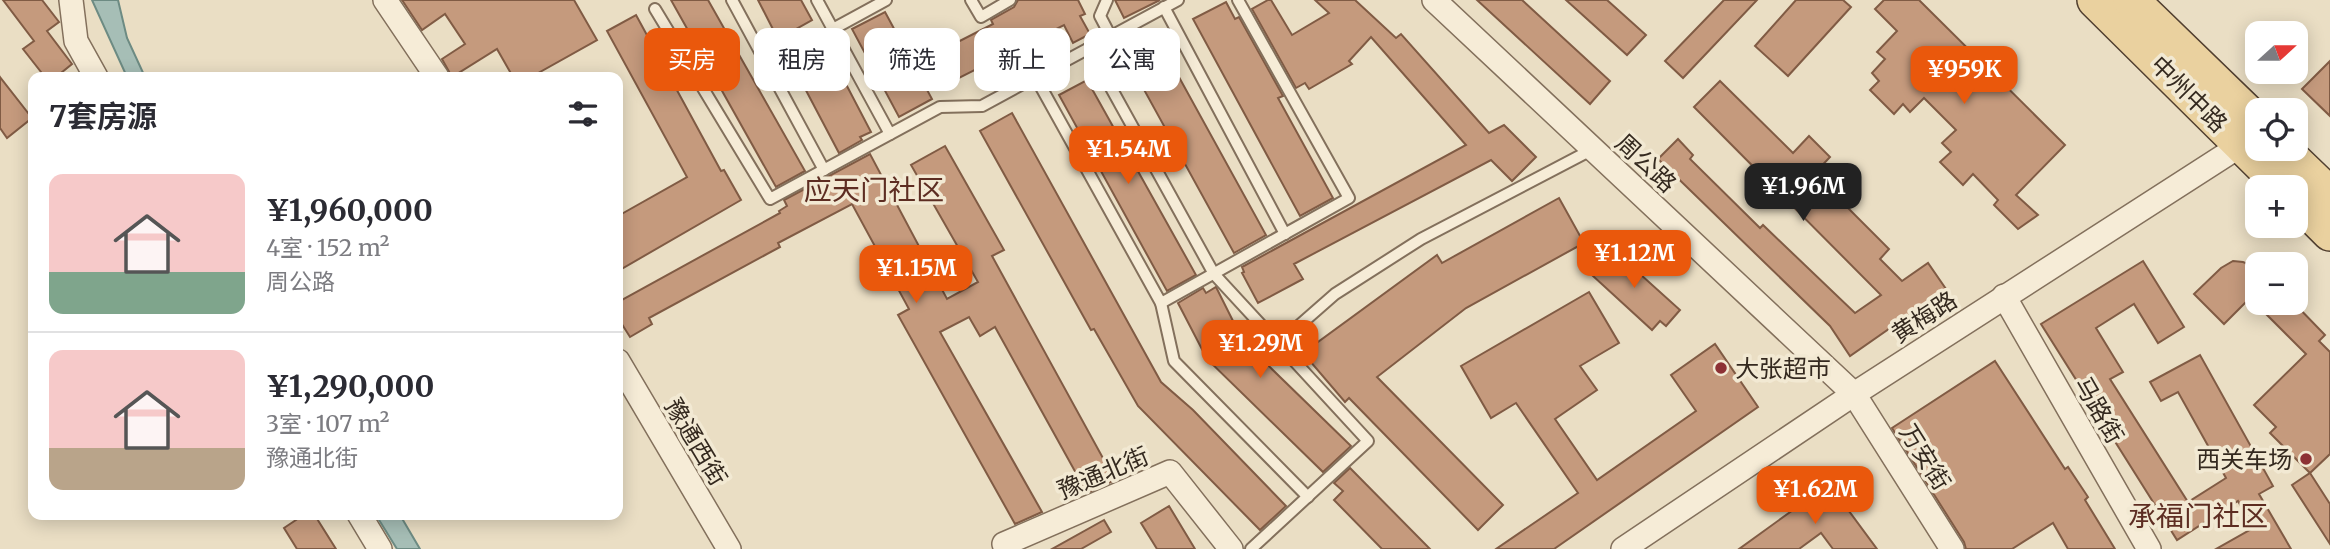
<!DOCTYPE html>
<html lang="zh">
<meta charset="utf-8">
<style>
:root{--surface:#fff;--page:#f7f7f7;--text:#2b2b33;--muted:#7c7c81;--line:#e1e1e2;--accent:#ea580c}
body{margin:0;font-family:Merriweather,"Noto Sans SC",serif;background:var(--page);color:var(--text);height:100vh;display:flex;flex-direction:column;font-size:26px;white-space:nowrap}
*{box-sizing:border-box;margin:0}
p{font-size:23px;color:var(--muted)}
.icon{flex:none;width:38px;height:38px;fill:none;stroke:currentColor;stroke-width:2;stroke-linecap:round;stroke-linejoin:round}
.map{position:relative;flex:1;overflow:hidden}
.sheet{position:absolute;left:28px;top:72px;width:595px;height:448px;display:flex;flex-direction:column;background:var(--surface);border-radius:14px;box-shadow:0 4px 18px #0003}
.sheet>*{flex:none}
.hud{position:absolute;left:644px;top:28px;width:665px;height:63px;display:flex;gap:14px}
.needle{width:46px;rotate:69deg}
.controls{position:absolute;left:2245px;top:21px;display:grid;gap:14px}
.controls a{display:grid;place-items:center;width:63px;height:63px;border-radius:14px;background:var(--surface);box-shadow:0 4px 18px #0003;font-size:35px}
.price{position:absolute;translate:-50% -60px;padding:0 16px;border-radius:14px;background:var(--accent);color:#fff;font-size:23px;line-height:46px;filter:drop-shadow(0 2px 4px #0008)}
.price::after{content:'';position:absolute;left:50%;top:42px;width:21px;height:16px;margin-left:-10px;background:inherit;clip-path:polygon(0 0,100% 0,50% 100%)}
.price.selected{background:#222;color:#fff}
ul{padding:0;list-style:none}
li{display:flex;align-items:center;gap:21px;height:175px;padding:0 21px}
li+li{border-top:2px solid var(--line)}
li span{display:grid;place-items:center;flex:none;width:196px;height:140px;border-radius:14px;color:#555}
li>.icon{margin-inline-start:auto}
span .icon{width:84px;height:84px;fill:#fffc;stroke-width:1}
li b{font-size:30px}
h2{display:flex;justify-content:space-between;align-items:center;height:84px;padding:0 21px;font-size:30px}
.tag{padding:0 24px;border-radius:14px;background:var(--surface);box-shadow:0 4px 18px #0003;font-size:24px;line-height:63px}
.tag.selected{background:var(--accent);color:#fff}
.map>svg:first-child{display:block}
.water{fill:#a6beb6;stroke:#6d8b83;stroke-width:2}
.building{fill:#c59a7d;stroke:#805b44;stroke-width:2}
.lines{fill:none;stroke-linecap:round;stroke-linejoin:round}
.lane-casing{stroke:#83705c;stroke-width:14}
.street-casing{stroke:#83705c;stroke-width:26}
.primary-casing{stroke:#513f30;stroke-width:38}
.lane{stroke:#f6ecd7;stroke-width:10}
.street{stroke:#f6ecd7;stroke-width:23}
.primary{stroke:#ead19f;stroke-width:35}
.poi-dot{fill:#8d3134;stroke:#f2e9d3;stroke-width:2.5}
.labels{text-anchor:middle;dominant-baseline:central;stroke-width:7;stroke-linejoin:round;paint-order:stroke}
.street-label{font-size:24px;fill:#34291f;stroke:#f2e9d3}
.poi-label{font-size:24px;fill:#34291f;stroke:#f2e9d3;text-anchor:start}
.quarter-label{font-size:28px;fill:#5d2d22;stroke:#f2e9d3}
</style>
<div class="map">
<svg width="2330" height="549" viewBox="0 0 2330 549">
<rect width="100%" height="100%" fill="#eadec4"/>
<!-- water -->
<g class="water">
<polygon points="92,0 118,0 127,38 145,77 127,77"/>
<polygon points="376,515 400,515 420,549 397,549"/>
</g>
<!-- building -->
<g class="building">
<polygon points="3,0 42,0 59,22 47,31 72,64 56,77 45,77 23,49 34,41"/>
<polygon points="402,0 574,0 597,40 531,77 513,77 497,49 452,77 442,59 465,44 445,14 422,30"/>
<polygon points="671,0 708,0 805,171 776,187"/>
<polygon points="758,0 801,0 812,20 778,39"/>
<polygon points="1018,0 1078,0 1085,14 1080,16 1090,34 1073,43 1064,25 959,78 944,49 993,24 991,20 1014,7"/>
<polygon points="1115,0 1160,0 1124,18"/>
<polygon points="1268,0 1271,0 1292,35 1329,13 1315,0 1355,0 1396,38 1401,34 1489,133 1504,125 1536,157 1512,181 1491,160 1294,264 1303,279 1258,303 1242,273 1244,272 1242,267 1466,145 1371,37 1349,61 1352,64 1309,89 1305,83 1296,88 1252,9"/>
<polygon points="1477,0 1522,0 1610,81 1590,104"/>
<polygon points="1566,0 1607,0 1646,35 1627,55"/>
<polygon points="1724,0 1757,0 1683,78 1665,61"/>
<polygon points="1796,0 1843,0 1851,7 1788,76 1755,46"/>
<polygon points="1884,0 1919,0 2065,145 2016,195 2038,215 2018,229 1994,205 1998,200 1973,174 1963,185 1940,162 1951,152 1942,143 1956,130 1924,98 1910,112 1903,104 1894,114 1870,90 1879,81 1872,73 1885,59 1877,52 1897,31 1875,9"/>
<polygon points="1226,2 1235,19 1239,17 1283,96 1278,98 1333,198 1300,216 1193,19"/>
<polygon points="885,12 932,99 899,117 852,29"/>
<polygon points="636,15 721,171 724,170 741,200 618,271 618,216 687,177 607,31"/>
<polygon points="1158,39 1266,235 1234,253 1126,57"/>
<polygon points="825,44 871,132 860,137 862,140 839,153 791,62"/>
<polygon points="2330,61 2330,116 2302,89"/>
<polygon points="0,77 32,118 7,138 0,128"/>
<polygon points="1087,80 1196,275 1167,291 1059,95"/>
<polygon points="1720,81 1793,153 1809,136 1830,157 1814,174 1889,249 1880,259 1902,281 1928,263 1946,289 1850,356 1830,326 1658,159 1678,139 1693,155 1690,159 1760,228 1763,225 1855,313 1881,295 1694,107"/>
<polygon points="1012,113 1161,382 1193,410 1286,506 1260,530 1138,406 1094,329 1091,330 980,131"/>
<polygon points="945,146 1004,250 992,256 1115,480 1087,493 995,327 980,336 969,317 940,332 1042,512 1015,524 898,315 909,309 852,204 778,243 780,247 649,318 652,324 630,337 618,318 618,302 780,213 779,211 787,206 784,200 870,154 947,299 978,282 911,165"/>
<polygon points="1559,198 1584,243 1466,308 1377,377 1503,505 1478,530 1349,398 1345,402 1303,353 1437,255 1442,263"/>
<polygon points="1610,247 1680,310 1666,326 1660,321 1652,330 1593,276 1602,267 1596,262"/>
<polygon points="2143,261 2184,327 2158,343 2134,304 2096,328 2123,372 2110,379 2188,502 2226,478 2178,392 2161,401 2150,382 2200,355 2273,486 2259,494 2291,549 2216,549 2253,528 2238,501 2177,540 2041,324"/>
<polygon points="2233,261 2243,262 2258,268 2258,303 2294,303 2325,335 2319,341 2330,352 2330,454 2310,473 2270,433 2276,427 2254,405 2306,354 2250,298 2224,324 2194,294 2221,268"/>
<polygon points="1216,287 1243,341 1351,446 1323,472 1207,359 1178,303 1203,288 1206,293"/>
<polygon points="1589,292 1619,343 1580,366 1597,390 1555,419 1597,480 1696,411 1671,375 1715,344 1758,407 1554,549 1496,549 1578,493 1516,403 1491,418 1461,366"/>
<polygon points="1995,361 2065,469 2068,467 2088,497 2085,500 2115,549 2068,549 2053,523 2012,549 1966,549 1964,542 1892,428"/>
<polygon points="1350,468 1430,549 1382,549 1334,500 1343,491 1334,483"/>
<polygon points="2310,473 2330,504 2330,544 2292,485"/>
<polygon points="1829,484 1877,549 1833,549 1821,533 1799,549 1739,549"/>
<polygon points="1169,506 1195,549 1157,549 1141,523"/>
<polygon points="305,514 314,514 336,549 297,549 284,528"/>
<polygon points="1104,520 1111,532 1081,549 1052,549"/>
</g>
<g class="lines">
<defs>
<g id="lane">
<polyline points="732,0 824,170"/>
<polyline points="817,0 890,134"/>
<polyline points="971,0 981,17 1010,0"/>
<polyline points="1107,0 1100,16 1111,37"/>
<polyline points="1164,7 1285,234"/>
<polyline points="655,9 770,199 940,107 982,106 1178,0"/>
<polyline points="833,29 886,0"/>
<polyline points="1089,48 1214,274 1368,441 1251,549"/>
<polyline points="1036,78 1161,303 1349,198 1238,0"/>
<polyline points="1161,303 1174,361 1308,497"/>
<polyline points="1278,344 1335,294 1421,239 1593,149"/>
</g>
<g id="street">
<polyline points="71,0 76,41 96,77"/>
<polyline points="385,0 437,77"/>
<polyline points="1434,0 1854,394 1952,549"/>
<polyline points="2004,296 2149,549"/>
<polyline points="618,361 729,549"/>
<polyline points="359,514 380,549"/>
<polyline points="1004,544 1170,472 1231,549"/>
<polyline points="1623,549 1854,394 2252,138"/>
</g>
<g id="primary">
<polyline points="2095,0 2284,187"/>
<polyline points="2131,0 2258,123"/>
<polyline points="2282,149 2330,195"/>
<polyline points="2296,199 2330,233"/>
</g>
</defs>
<!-- lane casing -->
<use href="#lane" class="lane-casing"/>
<!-- street casing -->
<use href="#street" class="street-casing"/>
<!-- primary casing -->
<use href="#primary" class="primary-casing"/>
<!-- lane -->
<use href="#lane" class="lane"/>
<!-- street -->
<use href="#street" class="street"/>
<!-- primary -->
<use href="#primary" class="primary"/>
</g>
<!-- markers -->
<g class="poi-dot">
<circle cx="1721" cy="368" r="7"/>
<circle cx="2306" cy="459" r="7"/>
</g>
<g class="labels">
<!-- street labels -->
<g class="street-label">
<text transform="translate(2189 94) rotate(45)">中州中路</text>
<text transform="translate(1646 163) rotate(43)">周公路</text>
<text transform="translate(1924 317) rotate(-33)">黄梅路</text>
<text transform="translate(2099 410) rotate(60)">马路街</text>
<text transform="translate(696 442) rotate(59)">豫通西街</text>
<text transform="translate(1925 457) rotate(58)">万安街</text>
<text transform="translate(1103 473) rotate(-23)">豫通北街</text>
</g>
<!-- poi labels -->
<g class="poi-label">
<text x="1735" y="368">大张超市</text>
<text x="2292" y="459" text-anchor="end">西关车场</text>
</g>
<!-- quarter labels -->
<g class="quarter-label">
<text x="874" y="190">应天门社区</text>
<text x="2198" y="516">承福门社区</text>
</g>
</g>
</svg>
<div class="controls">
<a><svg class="needle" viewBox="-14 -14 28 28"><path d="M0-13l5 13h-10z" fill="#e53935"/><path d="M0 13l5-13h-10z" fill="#7c7c81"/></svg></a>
<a><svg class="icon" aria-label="locate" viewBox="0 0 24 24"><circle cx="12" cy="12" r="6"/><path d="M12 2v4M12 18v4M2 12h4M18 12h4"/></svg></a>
<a>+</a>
<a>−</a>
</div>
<b class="price" style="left:1964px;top:106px">¥959K</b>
<b class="price" style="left:1128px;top:186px">¥1.54M</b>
<b class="price selected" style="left:1803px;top:223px">¥1.96M</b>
<b class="price" style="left:1634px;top:290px">¥1.12M</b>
<b class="price" style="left:916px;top:305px">¥1.15M</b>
<b class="price" style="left:1260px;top:380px">¥1.29M</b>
<b class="price" style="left:1815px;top:526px">¥1.62M</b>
<div class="hud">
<a class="tag selected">买房</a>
<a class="tag">租房</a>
<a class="tag">筛选</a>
<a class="tag">新上</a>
<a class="tag">公寓</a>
</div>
<section class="sheet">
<h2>7套房源<svg class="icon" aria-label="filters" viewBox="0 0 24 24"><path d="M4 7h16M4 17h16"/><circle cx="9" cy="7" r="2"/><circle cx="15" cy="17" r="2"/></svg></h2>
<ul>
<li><span style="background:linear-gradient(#f6c9c9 70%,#7fa58c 0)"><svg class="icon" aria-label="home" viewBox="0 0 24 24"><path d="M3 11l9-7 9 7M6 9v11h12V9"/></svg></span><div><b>¥1,960,000</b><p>4室 · 152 m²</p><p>周公路</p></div></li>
<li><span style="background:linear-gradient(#f6c9c9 70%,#b9a48a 0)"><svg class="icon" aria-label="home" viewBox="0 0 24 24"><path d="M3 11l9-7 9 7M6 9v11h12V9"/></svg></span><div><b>¥1,290,000</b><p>3室 · 107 m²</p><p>豫通北街</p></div></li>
</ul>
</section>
</div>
